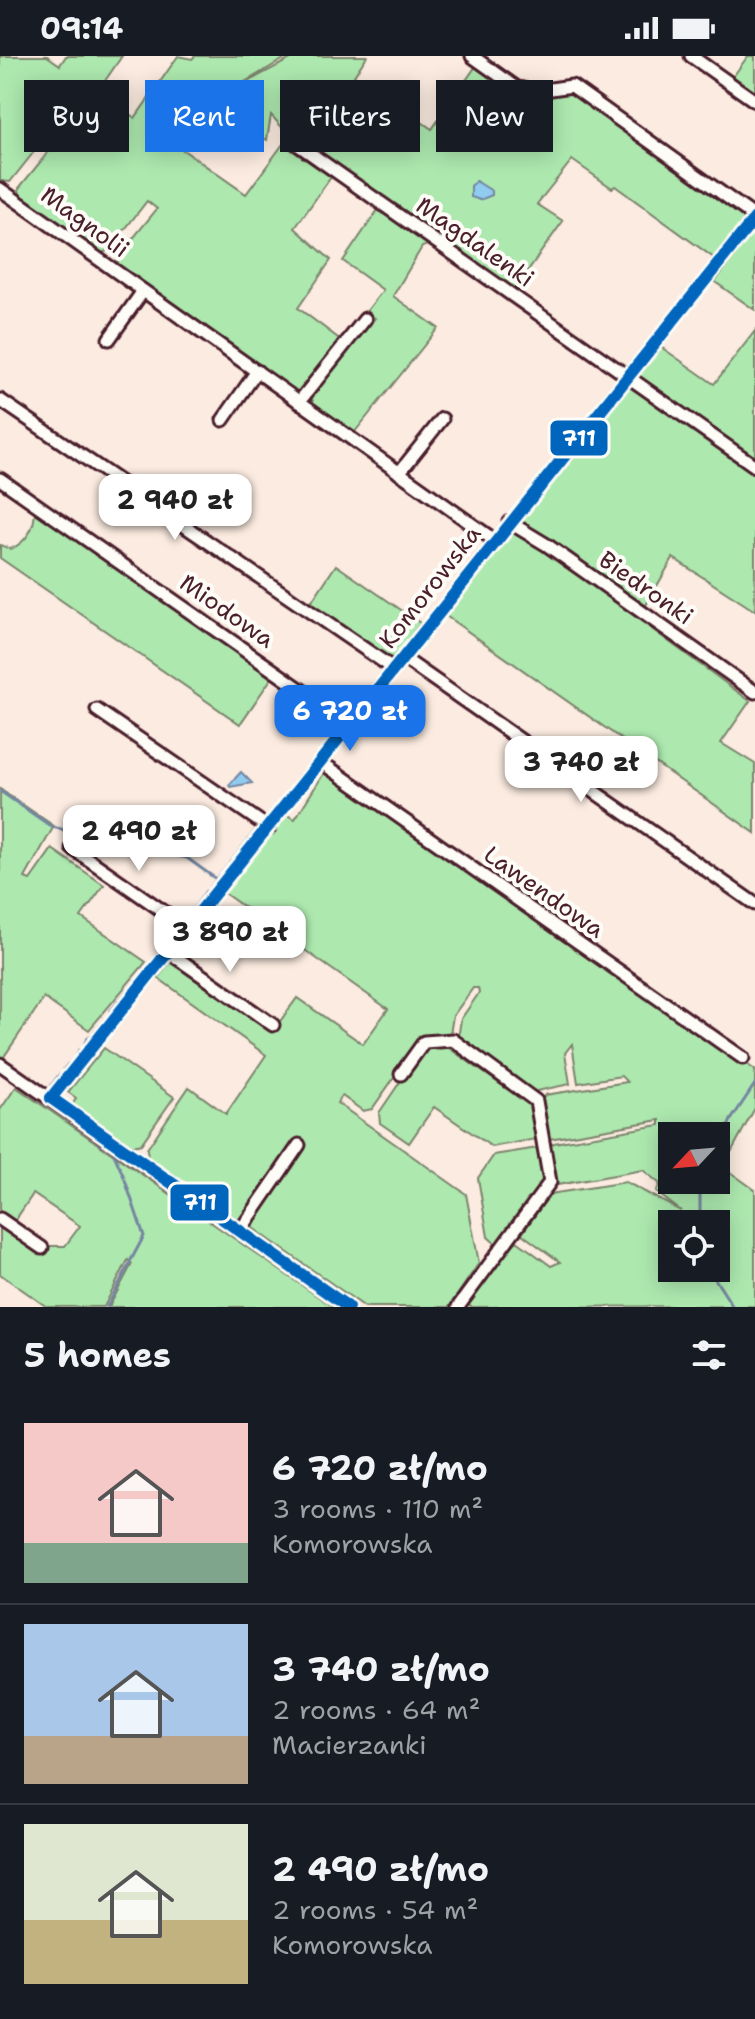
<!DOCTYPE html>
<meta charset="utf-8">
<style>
:root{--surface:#171b24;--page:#20242c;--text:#f1f3f6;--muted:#9ea1a6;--line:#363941;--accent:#1a73e8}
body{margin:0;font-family:"Shantell Sans",sans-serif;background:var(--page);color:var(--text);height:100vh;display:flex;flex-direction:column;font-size:30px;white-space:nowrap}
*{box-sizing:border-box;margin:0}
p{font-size:26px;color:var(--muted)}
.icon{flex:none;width:44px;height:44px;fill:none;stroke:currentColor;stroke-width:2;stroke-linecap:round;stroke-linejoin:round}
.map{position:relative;height:1251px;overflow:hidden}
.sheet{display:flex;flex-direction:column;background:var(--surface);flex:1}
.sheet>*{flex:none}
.top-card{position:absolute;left:24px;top:24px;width:708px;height:72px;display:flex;gap:16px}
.needle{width:52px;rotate:244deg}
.controls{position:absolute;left:658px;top:1066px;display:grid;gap:16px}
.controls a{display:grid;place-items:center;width:72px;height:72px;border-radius:0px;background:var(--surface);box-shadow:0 4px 20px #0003;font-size:40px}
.price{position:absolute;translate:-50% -68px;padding:0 18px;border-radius:16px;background:#fff;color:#222;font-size:26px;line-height:52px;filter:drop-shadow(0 2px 4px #0008)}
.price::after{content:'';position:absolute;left:50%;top:48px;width:24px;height:18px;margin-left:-12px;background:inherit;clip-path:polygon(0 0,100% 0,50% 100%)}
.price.active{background:var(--accent);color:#fff}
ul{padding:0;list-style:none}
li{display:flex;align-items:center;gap:24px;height:200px;padding:0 24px}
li+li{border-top:2px solid var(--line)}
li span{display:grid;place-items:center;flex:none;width:224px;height:160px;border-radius:0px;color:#555}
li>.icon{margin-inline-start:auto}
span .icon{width:96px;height:96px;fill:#fffc;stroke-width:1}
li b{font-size:34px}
h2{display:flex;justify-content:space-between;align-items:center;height:96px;padding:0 24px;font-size:34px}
.pill{padding:0 28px;border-radius:0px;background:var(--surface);box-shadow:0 4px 20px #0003;font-size:28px;line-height:72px}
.pill.active{background:var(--accent);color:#fff}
.status{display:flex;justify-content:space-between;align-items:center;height:56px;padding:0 40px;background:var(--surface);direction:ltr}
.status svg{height:22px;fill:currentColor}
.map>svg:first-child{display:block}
.green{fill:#ade9af;stroke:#7c846d;stroke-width:2;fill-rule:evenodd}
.water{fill:#90cbf0;stroke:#7486a1;stroke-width:2}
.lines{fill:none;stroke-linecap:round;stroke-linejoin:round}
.stream{stroke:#7486a1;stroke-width:3}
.minor-casing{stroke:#4a1f2b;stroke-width:17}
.minor{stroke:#fdfcf7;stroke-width:11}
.bus-1-casing{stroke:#fdfcf7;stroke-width:18}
.bus-1{stroke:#0065bd;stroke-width:12}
.labels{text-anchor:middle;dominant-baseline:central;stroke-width:8;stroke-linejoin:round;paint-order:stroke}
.street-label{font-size:24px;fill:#4a1f2b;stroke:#fdfcf7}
.line-badge{stroke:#fdfcf7;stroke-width:3}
.badge-label{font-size:22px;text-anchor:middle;font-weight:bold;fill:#fff}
</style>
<div class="status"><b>09:14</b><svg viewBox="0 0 49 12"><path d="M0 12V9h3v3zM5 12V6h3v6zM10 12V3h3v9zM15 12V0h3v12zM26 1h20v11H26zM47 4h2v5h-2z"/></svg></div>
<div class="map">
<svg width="755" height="1251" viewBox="0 0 755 1251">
<rect width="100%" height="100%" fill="#fbebe0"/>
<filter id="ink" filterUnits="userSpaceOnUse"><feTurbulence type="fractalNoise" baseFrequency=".0125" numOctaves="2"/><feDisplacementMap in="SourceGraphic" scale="16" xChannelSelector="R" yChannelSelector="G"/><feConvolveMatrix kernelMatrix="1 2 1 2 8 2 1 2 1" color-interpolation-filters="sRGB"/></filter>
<g filter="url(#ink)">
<!-- green -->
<g class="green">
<polygon points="0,0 47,0 60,9 66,0 122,0 98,35 135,62 178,0 192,3 195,0 289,0 221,40 296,0 367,0 354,20 432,73 476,10 525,44 568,34 746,161 714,202 615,130 612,132 572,104 537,148 563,165 514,234 289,79 271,59 267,84 204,49 159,77 246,138 283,88 331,121 295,172 331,204 298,252 342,285 304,334 295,336 118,210 117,202 157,153 147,145 108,195 100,197 20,140 19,132 59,83 49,77 10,126 0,125"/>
<polygon points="748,0 755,0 755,38 732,22"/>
<polygon points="378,154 428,189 422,191 393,240 438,272 354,377 313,348 312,340 375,262 366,256 383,234 343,205"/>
<polygon points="752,177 755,179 755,254 715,226"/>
<polygon points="755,275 755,406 636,322 661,291 714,328"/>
<polygon points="630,329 755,418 755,555 673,502 638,563 750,645 721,687 755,708 755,777 446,560"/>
<path d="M35 453 273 620 240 668 0 502V489L11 493C28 485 35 471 35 453Z"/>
<polygon points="336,509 420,567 395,601 385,604 308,551"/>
<path d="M326 714 755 1014V1052L723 1111 755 1134V1250L471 1251 466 1248 489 1214 517 1185 551 1210 560 1206 522 1178 550 1138 626 1126 681 1155 656 1136 660 1128 643 1114 557 1129 550 1090 554 1087 660 1069V1064L549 1083 542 1043 545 1039 627 1026 621 1020 578 1027 572 988 565 997 570 1028 532 1036 469 986 466 989 458 983 461 963 479 937 478 932H473L453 960 450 978 422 982 372 1053 363 1055 342 1040 337 1047 466 1138 479 1207 449 1251H365L250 1170 306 1090 297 1082 240 1165 148 1101 147 1093 189 1031 226 1058 266 999 158 922 172 904 273 975 297 942 363 988 388 953 224 837 287 759 295 763ZM672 1080H716V1124H672ZM672 1168H716V1212H672Z"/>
<polygon points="0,733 54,770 25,822 30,824 52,793 104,829 81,861 146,906 89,974 44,942 3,1002 0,1000"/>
<polygon points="443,988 530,1049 536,1083 492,1091 434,1051 409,1087 380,1067 379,1057 421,995 431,989"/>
<polygon points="104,992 174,1041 141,1088 133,1090 73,1048 76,1042 68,1036"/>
<polygon points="16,1031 333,1251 109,1251 132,1208 128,1204 104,1251 47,1251 0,1218 0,1170 43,1199 49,1190 65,1190 80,1170 33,1138 14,1166 0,1156 0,1054"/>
<polygon points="538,1092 544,1127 497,1189 488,1181 478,1122 494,1099"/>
</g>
<!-- water -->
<g class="water">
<polygon points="476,125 492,135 492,139 480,144 471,141 471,130"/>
<polygon points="241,716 252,727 230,731 229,729"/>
</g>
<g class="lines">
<!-- stream -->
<g class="stream">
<polyline points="0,735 52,771 187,802 216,823"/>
<polyline points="211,830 258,771"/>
<polyline points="185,864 206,835"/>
<polyline points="170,882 180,870"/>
<polyline points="146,912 164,889"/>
<polyline points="110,955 138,922"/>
<polyline points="95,975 105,963"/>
<polyline points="85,986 90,980"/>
<polyline points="76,999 79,994"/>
<polyline points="64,1013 68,1008"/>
<polyline points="50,1031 59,1019"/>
<polyline points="49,1047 80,1072"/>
<polyline points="89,1077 102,1089"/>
<polyline points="112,1094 124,1121"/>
<polyline points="716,1100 731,1064 755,1028"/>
<polyline points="125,1124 144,1180 131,1204"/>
<polyline points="700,1168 700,1139 706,1124"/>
<polyline points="708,1212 733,1251"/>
<polyline points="107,1251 130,1207"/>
</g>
<defs>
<g id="minor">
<polyline points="472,0 517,32 537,35 572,30 755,161"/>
<polyline points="691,0 755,45"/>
<polyline points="297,88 755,410"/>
<polyline points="0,133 494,484"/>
<polyline points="109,283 143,235"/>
<polyline points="0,344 394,613"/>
<polyline points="299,346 365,263"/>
<polyline points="223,364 257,315"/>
<polyline points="399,417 442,363"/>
<polyline points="0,423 350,668"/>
<polyline points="509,466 547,489 755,636"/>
<polyline points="403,602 755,848"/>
<polyline points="97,654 269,772"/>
<polyline points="321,706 743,1002"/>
<polyline points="72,792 186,871"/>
<polyline points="167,895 273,969"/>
<polyline points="0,1008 348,1251"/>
<polyline points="401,1018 424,986 453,984 536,1045 550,1126 458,1251"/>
<polyline points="51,1042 755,162"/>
<polyline points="0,1163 42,1192"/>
<polyline points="240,1175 299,1089"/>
</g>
</defs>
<!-- minor casing -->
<use href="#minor" class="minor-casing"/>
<!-- minor -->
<use href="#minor" class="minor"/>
<defs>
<g id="bus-1">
<polyline points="51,1042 755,162"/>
<polyline points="51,1042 348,1251"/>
</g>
</defs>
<!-- bus-1 casing -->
<use href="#bus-1" class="bus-1-casing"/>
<!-- bus-1 -->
<use href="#bus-1" class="bus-1"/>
</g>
</g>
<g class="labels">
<!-- street labels -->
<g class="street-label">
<text transform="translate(85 166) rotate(36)">Magnolii</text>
<text transform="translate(475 186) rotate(35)">Magdalenki</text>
<text transform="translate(430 531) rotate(-52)">Komorowska</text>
<text transform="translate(646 532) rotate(35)">Biedronki</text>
<text transform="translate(227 555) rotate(35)">Miodowa</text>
<text transform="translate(544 836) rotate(35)">Lawendowa</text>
</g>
</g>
<g class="line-badge">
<rect x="549" y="363" width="60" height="38" rx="8" fill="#0065bd"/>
<rect x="169" y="1127" width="61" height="39" rx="8" fill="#0065bd"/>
</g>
<g class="badge-label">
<text x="579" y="390">711</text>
<text x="200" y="1154">711</text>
</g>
</svg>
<div class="controls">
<a><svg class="needle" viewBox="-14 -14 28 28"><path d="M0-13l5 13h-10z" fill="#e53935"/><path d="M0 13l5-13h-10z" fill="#9ea1a6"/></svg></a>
<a><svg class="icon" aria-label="locate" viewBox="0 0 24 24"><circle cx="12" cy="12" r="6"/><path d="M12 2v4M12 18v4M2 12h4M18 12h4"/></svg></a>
</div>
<b class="price" style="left:175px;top:486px">2 940 zł</b>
<b class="price active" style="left:350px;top:697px">6 720 zł</b>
<b class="price" style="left:581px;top:748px">3 740 zł</b>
<b class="price" style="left:139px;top:817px">2 490 zł</b>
<b class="price" style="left:230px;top:918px">3 890 zł</b>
<div class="top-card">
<a class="pill">Buy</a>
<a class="pill active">Rent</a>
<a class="pill">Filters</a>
<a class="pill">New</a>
</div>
</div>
<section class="sheet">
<h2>5 homes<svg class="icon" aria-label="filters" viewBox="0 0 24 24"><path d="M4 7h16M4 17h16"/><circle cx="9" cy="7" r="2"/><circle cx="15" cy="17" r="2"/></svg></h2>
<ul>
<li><span style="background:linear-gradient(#f6c9c9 75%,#7fa58c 0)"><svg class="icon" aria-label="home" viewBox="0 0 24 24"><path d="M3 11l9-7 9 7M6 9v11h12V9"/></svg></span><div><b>6 720 zł/mo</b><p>3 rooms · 110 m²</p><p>Komorowska</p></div></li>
<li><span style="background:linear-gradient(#a9c7e8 70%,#b9a48a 0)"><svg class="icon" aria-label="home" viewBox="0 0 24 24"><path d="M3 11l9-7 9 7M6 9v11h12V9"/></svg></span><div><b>3 740 zł/mo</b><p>2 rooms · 64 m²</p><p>Macierzanki</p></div></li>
<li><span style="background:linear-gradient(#dfe7d0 60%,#c2b280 0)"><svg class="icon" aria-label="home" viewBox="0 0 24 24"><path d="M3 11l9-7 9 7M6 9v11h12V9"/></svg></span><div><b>2 490 zł/mo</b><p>2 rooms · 54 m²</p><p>Komorowska</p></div></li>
</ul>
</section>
